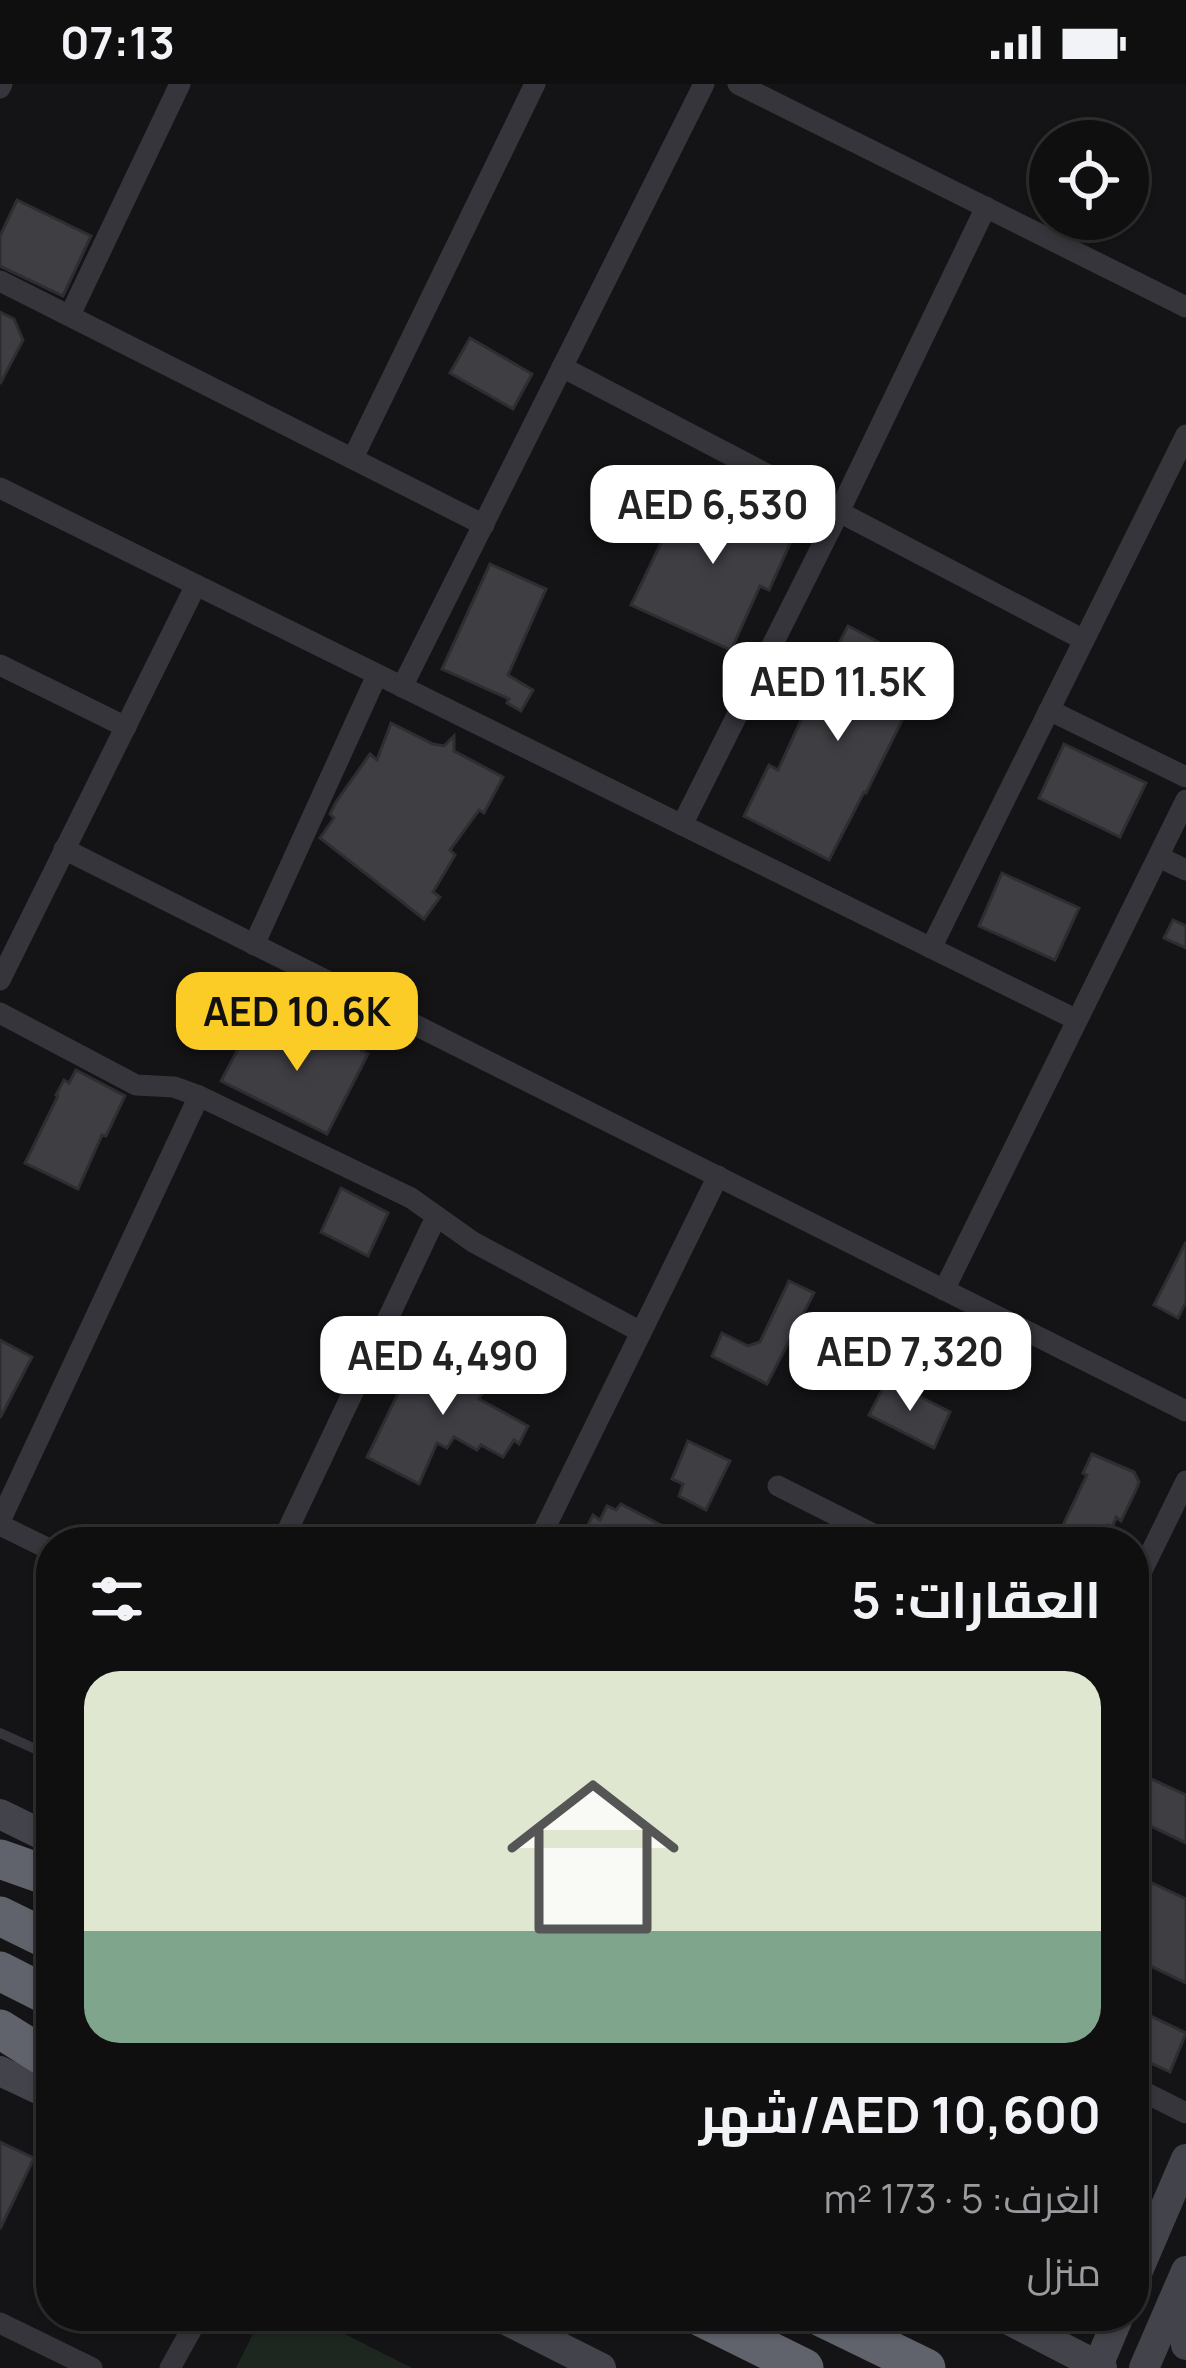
<!DOCTYPE html>
<html lang="ar">
<meta charset="utf-8">
<style>
:root{--surface:#0f0f10;--page:#1d1d1e;--text:#f1f3f6;--muted:#9b9c9f;--line:#2f2f30;--accent:#fbcc26}
body{margin:0;font-family:Manrope,Cairo,sans-serif;background:var(--page);color:var(--text);direction:rtl;height:100vh;display:flex;flex-direction:column;font-size:45px;white-space:nowrap}
*{box-sizing:border-box;margin:0}
p{font-size:39px;color:var(--muted)}
.icon{flex:none;width:66px;height:66px;fill:none;stroke:currentColor;stroke-width:2;stroke-linecap:round;stroke-linejoin:round}
.map{position:relative;flex:1;overflow:hidden;direction:ltr}
.details{position:absolute;left:36px;top:1443px;width:1113px;height:804px;display:flex;flex-direction:column;background:var(--surface);border-radius:48px;box-shadow:0 3px 9px #0004,0 0 0 3px var(--line);direction:rtl}
.details>*{flex:none}
.controls{position:absolute;left:1029px;top:36px;display:grid;gap:24px}
.controls a{display:grid;place-items:center;width:120px;height:120px;border-radius:50%;background:var(--surface);box-shadow:0 3px 9px #0004,0 0 0 3px var(--line);font-size:60px}
.price{position:absolute;translate:-50% -102px;padding:0 27px;border-radius:24px;background:#fff;color:#222;font-size:39px;line-height:78px;filter:drop-shadow(0 3px 6px #0008)}
.price::after{content:'';position:absolute;left:50%;top:72px;width:36px;height:27px;margin-left:-18px;background:inherit;clip-path:polygon(0 0,100% 0,50% 100%)}
.price.active{background:var(--accent);color:#111}
ul{padding:0;list-style:none}
li{display:grid;align-content:center;gap:24px;height:636px;padding:0 48px}
li span{display:grid;place-items:center;height:372px;border-radius:36px;color:#555}
li>.icon{margin-inline-start:auto}
span .icon{width:216px;height:216px;fill:#fffc;stroke-width:1}
li b{font-size:51px}
h2{display:flex;justify-content:space-between;align-items:center;height:144px;padding:0 48px;font-size:51px}
.status{display:flex;justify-content:space-between;align-items:center;height:84px;padding:0 60px;background:var(--surface);direction:ltr}
.status svg{height:33px;fill:currentColor}
.map>svg:first-child{display:block}
.green{fill:#1e2620}
.building{fill:#3e3e43;stroke:#2e2e32;stroke-width:3}
.lines{fill:none;stroke-linecap:round;stroke-linejoin:round}
.lane{stroke:#35353b;stroke-width:10}
.street{stroke:#35353b;stroke-width:21}
.secondary{stroke:#43444b;stroke-width:30}
.highway{stroke:#60626c;stroke-width:39}
</style>
<div class="status"><b>07:13</b><svg viewBox="0 0 49 12"><path d="M0 12V9h3v3zM5 12V6h3v6zM10 12V3h3v9zM15 12V0h3v12zM26 1h20v11H26zM47 4h2v5h-2z"/></svg></div>
<div class="map">
<svg width="1186" height="2284" viewBox="0 0 1186 2284">
<rect width="100%" height="100%" fill="#141416"/>
<!-- green -->
<polygon class="green" points="262,2232 309,2232 412,2284 236,2284"/>
<!-- building -->
<g class="building">
<polygon points="17,116 91,152 63,212 0,182 0,152"/>
<polygon points="0,228 14,235 23,256 0,300"/>
<polygon points="470,254 532,290 513,325 450,289"/>
<polygon points="688,403 745,431 749,422 797,444 769,506 760,502 731,566 631,521"/>
<polygon points="490,480 546,505 508,591 533,606 521,627 507,619 509,615 442,585"/>
<polygon points="848,542 928,584 866,709 864,708 829,776 744,732 769,681 778,686 815,606"/>
<polygon points="391,639 433,660 444,662 454,652 454,667 503,693 484,729 479,726 450,766 455,771 433,808 440,813 424,835 320,754 334,734 330,730 336,718 370,670 377,676"/>
<polygon points="1064,660 1146,699 1120,753 1039,714"/>
<polygon points="1002,789 1079,824 1055,876 979,842"/>
<polygon points="1173,836 1186,842 1186,864 1164,854"/>
<polygon points="249,944 262,944 272,956 279,947 312,963 322,944 368,970 327,1050 221,997"/>
<polygon points="76,986 125,1012 106,1052 102,1051 78,1105 25,1079 58,1012 56,1011 64,996 69,999"/>
<polygon points="341,1104 388,1129 368,1172 321,1148"/>
<polygon points="1186,1158 1186,1218 1178,1234 1154,1221"/>
<polygon points="789,1197 814,1209 767,1300 712,1272 722,1249 748,1262 760,1258"/>
<polygon points="462,1251 480,1259 469,1283 483,1290 481,1294 488,1298 479,1315 528,1342 519,1360 514,1356 503,1373 481,1361 477,1366 454,1353 447,1364 437,1359 419,1400 367,1373 407,1291 435,1306"/>
<polygon points="0,1256 32,1273 0,1334"/>
<polygon points="887,1296 950,1328 934,1364 869,1331"/>
<polygon points="688,1357 730,1377 706,1426 679,1412 683,1400 672,1395"/>
<polygon points="1092,1370 1134,1388 1139,1398 1136,1406 1121,1437 1116,1433 1113,1442 1108,1441 1105,1453 1097,1458 1055,1458 1087,1391 1083,1389"/>
<polygon points="621,1420 693,1458 579,1458 593,1431 600,1436 607,1422 616,1426"/>
<polygon points="1134,1687 1186,1711 1186,1759 1134,1734"/>
<polygon points="1152,1799 1186,1815 1186,1899 1134,1874 1134,1836"/>
<polygon points="1134,1924 1186,1949 1170,1988 1134,1971"/>
<polygon points="0,2058 34,2074 0,2145"/>
</g>
<g class="lines">
<!-- lane -->
<polyline class="lane" points="0,1649 51,1672"/>
<!-- street -->
<g class="street">
<polyline points="738,0 1186,223"/>
<polyline points="0,4 2,0"/>
<polyline points="0,197 484,441"/>
<polyline points="70,231 180,0"/>
<polyline points="562,283 1084,556"/>
<polyline points="353,374 535,0"/>
<polyline points="0,404 1077,936"/>
<polyline points="0,581 126,643"/>
<polyline points="402,603 704,0"/>
<polyline points="1049,626 1186,693"/>
<polyline points="682,741 839,428 986,123"/>
<polyline points="64,765 1186,1327"/>
<polyline points="1159,773 1186,786"/>
<polyline points="254,861 377,591"/>
<polyline points="931,864 1186,351"/>
<polyline points="0,896 196,501"/>
<polyline points="0,929 136,1001 174,1003 199,1012 411,1114 473,1158 641,1248"/>
<polyline points="944,1206 1186,716"/>
<polyline points="778,1402 889,1458"/>
<polyline points="0,1437 199,1012"/>
<polyline points="0,1441 51,1466"/>
<polyline points="282,1458 436,1133"/>
<polyline points="538,1458 718,1092"/>
<polyline points="1134,1503 1186,1397"/>
<polyline points="1134,2003 1186,2029"/>
<polyline points="0,2239 92,2284"/>
<polyline points="170,2284 199,2232"/>
</g>
<!-- secondary -->
<g class="secondary">
<polyline points="0,1730 51,1755"/>
<polyline points="0,1987 51,2011"/>
<polyline points="1134,2196 1186,2075"/>
<polyline points="1186,2224 1183,2239 1186,2261"/>
<polyline points="498,2232 601,2284"/>
<polyline points="1001,2232 1102,2284"/>
<polyline points="1097,2284 1119,2232"/>
<polyline points="1144,2284 1186,2187"/>
</g>
<!-- highway -->
<g class="highway">
<polyline points="0,1775 51,1793"/>
<polyline points="0,1832 51,1857"/>
<polyline points="0,1887 51,1913"/>
<polyline points="0,1945 51,1977"/>
<polyline points="699,2232 804,2284"/>
<polyline points="819,2232 926,2284"/>
</g>
</g>
</svg>
<div class="controls">
<a><svg class="icon" aria-label="locate" viewBox="0 0 24 24"><circle cx="12" cy="12" r="6"/><path d="M12 2v4M12 18v4M2 12h4M18 12h4"/></svg></a>
</div>
<b class="price" style="left:713px;top:483px">AED 6,530</b>
<b class="price" style="left:838px;top:660px">AED 11.5K</b>
<b class="price active" style="left:297px;top:990px">AED 10.6K</b>
<b class="price" style="left:910px;top:1330px">AED 7,320</b>
<b class="price" style="left:443px;top:1334px">AED 4,490</b>
<section class="details">
<h2>العقارات: 5<svg class="icon" aria-label="filters" viewBox="0 0 24 24"><path d="M4 7h16M4 17h16"/><circle cx="9" cy="7" r="2"/><circle cx="15" cy="17" r="2"/></svg></h2>
<ul>
<li><span style="background:linear-gradient(#dfe7d0 70%,#7fa58c 0)"><svg class="icon" aria-label="home" viewBox="0 0 24 24"><path d="M3 11l9-7 9 7M6 9v11h12V9"/></svg></span><div><b>AED 10,600/شهر</b><p>الغرف: 5 · 173 m²</p><p>منزل</p></div></li>
</ul>
</section>
</div>
